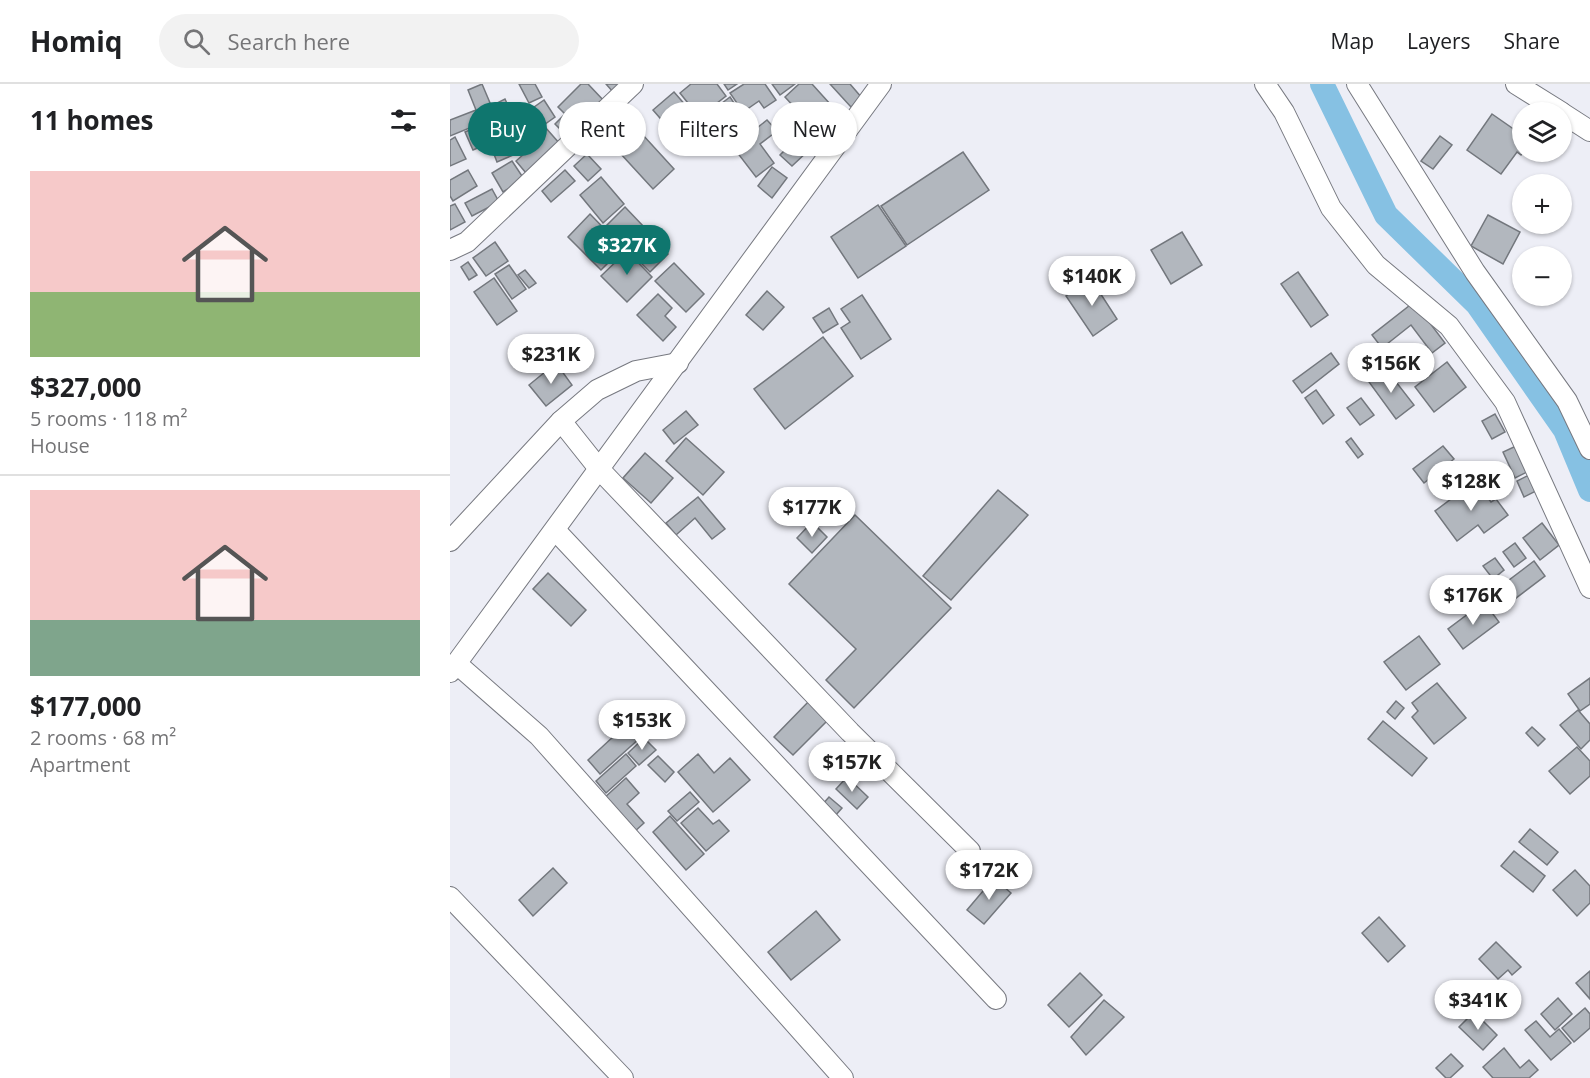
<!DOCTYPE html>
<meta charset="utf-8">
<style>
:root{--surface:#fff;--page:#f2f2f2;--text:#202124;--muted:#757577;--line:#e0e0e0;--accent:#0f766e}
body{margin:0;font-family:"Open Sans",sans-serif;background:var(--page);color:var(--text);height:100vh;display:flex;flex-direction:column;font-size:22px;white-space:nowrap}
*{box-sizing:border-box;margin:0}
p{font-size:20px;color:var(--muted)}
.icon{flex:none;width:33px;height:33px;fill:none;stroke:currentColor;stroke-width:2;stroke-linecap:round;stroke-linejoin:round}
.map{position:relative;flex:1;overflow:hidden}
.panel{display:flex;flex-direction:column;background:var(--surface);width:450px}
.panel>*{flex:none}
.hud{position:absolute;left:18px;top:18px;width:570px;height:54px;display:flex;gap:12px}
.tools{position:absolute;left:1062px;top:18px;display:grid;gap:12px}
.tools a{display:grid;place-items:center;width:60px;height:60px;border-radius:50%;background:var(--surface);box-shadow:0 2px 4px #0004;font-size:30px}
.price{position:absolute;translate:-50% -51px;padding:0 14px;border-radius:21px;background:#fff;color:#222;font-size:20px;line-height:39px;filter:drop-shadow(0 2px 3px #0008)}
.price::after{content:'';position:absolute;left:50%;top:36px;width:18px;height:14px;margin-left:-9px;background:inherit;clip-path:polygon(0 0,100% 0,50% 100%)}
.price.active{background:var(--accent);color:#fff}
ul{padding:0;list-style:none}
li{display:grid;align-content:center;gap:12px;height:318px;padding:0 30px}
li+li{border-top:2px solid var(--line)}
li span{display:grid;place-items:center;height:186px;border-radius:0px;color:#555}
li>.icon{margin-inline-start:auto}
span .icon{width:108px;height:108px;fill:#fffc;stroke-width:1}
li b{font-size:26px}
h2{display:flex;justify-content:space-between;align-items:center;height:72px;padding:0 30px;font-size:26px}
.tag{padding:0 21px;border-radius:27px;background:var(--surface);box-shadow:0 2px 4px #0004;font-size:21px;line-height:54px}
.tag.active{background:var(--accent);color:#fff}
header{display:flex;align-items:center;gap:36px;box-sizing:border-box;height:84px;padding:0 30px;background:var(--surface);border-bottom:2px solid var(--line)}
header strong{font-size:28px}
nav{display:flex;gap:33px;margin-inline-start:auto;font-size:21px}
.search{width:420px;height:54px;background:var(--page);display:flex;align-items:center;gap:15px;box-sizing:border-box;padding:0 21px;border-radius:33px;color:var(--muted);font-size:22px}
main{display:flex;flex:1;min-height:0}
.map>svg:first-child{display:block}
.lines{fill:none;stroke-linecap:round;stroke-linejoin:round}
.canal{stroke:#86c1e3;stroke-width:24}
.building{fill:#b2b7be;stroke:#73777d;stroke-width:1.5}
.minor-casing{stroke:#777980;stroke-width:22}
.minor{stroke:#fff;stroke-width:20}
</style>
<header>
<strong>Homiq</strong>
<div class="search"><svg class="icon" aria-label="search" viewBox="0 0 24 24"><circle cx="10" cy="10" r="6"/><path d="M15 15l6 6"/></svg>Search here</div>
<nav><a>Map</a><a>Layers</a><a>Share</a></nav>
</header>
<main>
<section class="panel">
<h2>11 homes<svg class="icon" aria-label="filters" viewBox="0 0 24 24"><path d="M4 7h16M4 17h16"/><circle cx="9" cy="7" r="2"/><circle cx="15" cy="17" r="2"/></svg></h2>
<ul>
<li><span style="background:linear-gradient(#f6c9c9 65%,#8fb573 0)"><svg class="icon" aria-label="home" viewBox="0 0 24 24"><path d="M3 11l9-7 9 7M6 9v11h12V9"/></svg></span><div><b>$327,000</b><p>5 rooms · 118 m²</p><p>House</p></div></li>
<li><span style="background:linear-gradient(#f6c9c9 70%,#7fa58c 0)"><svg class="icon" aria-label="home" viewBox="0 0 24 24"><path d="M3 11l9-7 9 7M6 9v11h12V9"/></svg></span><div><b>$177,000</b><p>2 rooms · 68 m²</p><p>Apartment</p></div></li>
</ul>
</section>
<div class="map">
<svg width="1140" height="994" viewBox="0 0 1140 994">
<rect width="100%" height="100%" fill="#edeef6"/>
<g class="lines">
<!-- canal -->
<polyline class="canal" points="872,0 936,131 1027,220 1115,346 1140,406"/>
</g>
<!-- building -->
<g class="building">
<polygon points="32,0 46,33 0,52 0,36 26,26 18,6"/>
<polygon points="69,0 85,0 92,13 79,19"/>
<polygon points="131,0 138,0 155,18 118,53 105,40 115,30 108,23"/>
<polygon points="156,0 171,0 163,8"/>
<polygon points="241,0 267,0 276,12 249,33 230,9"/>
<polygon points="274,0 287,0 278,6"/>
<polygon points="294,0 315,0 326,16 314,24 309,17 293,28 280,9"/>
<polygon points="322,0 345,0 330,11"/>
<polygon points="349,0 362,0 390,31 369,50 335,13"/>
<polygon points="380,0 400,0 412,14 401,23"/>
<polygon points="224,8 257,46 236,64 203,26"/>
<polygon points="280,13 292,31 267,49 255,32"/>
<polygon points="55,15 69,46 57,52 43,21"/>
<polygon points="94,16 105,33 91,43 80,26"/>
<polygon points="1042,30 1072,51 1073,68 1071,71 1067,68 1051,90 1017,66"/>
<polygon points="47,35 54,53 23,66 15,48"/>
<polygon points="317,36 327,47 310,60 324,79 306,93 283,63"/>
<polygon points="95,43 110,60 76,89 66,77 83,62 79,57"/>
<polygon points="192,50 224,85 203,105 170,69"/>
<polygon points="990,52 1002,61 983,85 971,77"/>
<polygon points="5,53 16,75 0,82 0,56"/>
<polygon points="56,53 63,71 47,78 40,60"/>
<polygon points="347,54 359,66 342,82 330,71"/>
<polygon points="513,68 539,106 457,161 431,122"/>
<polygon points="137,70 151,85 138,97 124,82"/>
<polygon points="62,77 74,95 53,108 42,89"/>
<polygon points="322,83 337,94 322,114 308,102"/>
<polygon points="18,86 27,102 3,117 0,112 0,96"/>
<polygon points="115,86 125,97 101,118 92,107"/>
<polygon points="151,93 174,120 153,139 130,111"/>
<polygon points="42,105 49,118 22,132 15,119"/>
<polygon points="5,120 15,138 0,146 0,122"/>
<polygon points="428,121 456,162 408,194 381,153"/>
<polygon points="175,123 194,143 175,161 156,142"/>
<polygon points="140,130 173,164 151,186 118,153"/>
<polygon points="1038,131 1070,148 1053,180 1021,162"/>
<polygon points="195,147 218,170 200,188 177,165"/>
<polygon points="732,148 752,181 721,200 701,166"/>
<polygon points="45,158 58,177 36,192 23,174"/>
<polygon points="177,167 202,193 177,218 151,192"/>
<polygon points="18,178 27,191 19,196 11,183"/>
<polygon points="224,179 254,210 236,228 205,197"/>
<polygon points="59,181 76,205 62,215 45,190"/>
<polygon points="75,186 86,199 79,204 68,191"/>
<polygon points="848,188 878,231 861,243 831,200"/>
<polygon points="44,194 67,227 47,241 24,208"/>
<polygon points="641,195 667,235 643,252 616,212"/>
<polygon points="317,207 334,223 313,246 296,231"/>
<polygon points="208,210 222,224 215,232 226,243 213,257 187,231"/>
<polygon points="412,211 441,255 411,275 391,244 400,238 391,225"/>
<polygon points="964,218 995,259 982,269 961,241 932,264 922,251"/>
<polygon points="379,224 388,240 373,249 363,234"/>
<polygon points="373,253 403,292 335,345 304,305"/>
<polygon points="881,269 889,280 852,309 843,297"/>
<polygon points="997,278 1016,303 984,328 965,303"/>
<polygon points="106,279 122,301 96,322 79,301"/>
<polygon points="936,285 964,321 946,335 919,298"/>
<polygon points="866,306 884,331 873,340 855,314"/>
<polygon points="911,314 924,331 910,341 897,324"/>
<polygon points="236,327 248,341 224,360 213,346"/>
<polygon points="1045,330 1055,348 1042,355 1032,337"/>
<polygon points="236,354 274,388 253,411 216,377"/>
<polygon points="901,354 913,370 908,374 896,358"/>
<polygon points="993,362 1004,375 974,399 963,385"/>
<polygon points="1066,362 1079,387 1065,394 1053,368"/>
<polygon points="195,369 223,394 201,419 173,394"/>
<polygon points="1081,390 1088,406 1074,413 1067,397"/>
<polygon points="1025,397 1041,418 1046,415 1058,431 1034,449 1028,441 1007,457 985,427"/>
<polygon points="548,406 578,431 501,516 473,492"/>
<polygon points="248,413 275,445 262,455 245,434 226,451 216,439"/>
<polygon points="405,431 501,524 404,624 376,596 406,565 339,500"/>
<polygon points="362,438 377,453 362,469 347,454"/>
<polygon points="1092,439 1109,461 1090,476 1073,454"/>
<polygon points="1065,459 1076,474 1064,483 1053,468"/>
<polygon points="1045,474 1054,486 1043,495 1033,482"/>
<polygon points="1084,477 1095,492 1053,524 1042,509"/>
<polygon points="98,489 136,526 121,542 83,505"/>
<polygon points="1034,518 1049,538 1013,565 998,545"/>
<polygon points="969,552 990,580 956,606 934,578"/>
<polygon points="1140,594 1140,620 1130,627 1118,610"/>
<polygon points="987,599 1016,634 984,660 962,633 968,627 962,619"/>
<polygon points="360,616 379,635 343,671 324,653"/>
<polygon points="946,617 954,624 945,635 937,628"/>
<polygon points="1128,626 1140,640 1140,656 1131,665 1110,641"/>
<polygon points="933,637 977,674 962,692 918,655"/>
<polygon points="178,639 191,653 150,690 138,676"/>
<polygon points="1082,643 1095,655 1088,662 1076,649"/>
<polygon points="194,654 206,666 189,681 178,669"/>
<polygon points="1127,663 1140,677 1140,692 1120,710 1099,687"/>
<polygon points="176,670 186,682 156,709 146,697"/>
<polygon points="248,670 264,689 280,674 300,696 263,728 228,688"/>
<polygon points="208,672 224,688 215,698 198,681"/>
<polygon points="397,693 418,713 407,725 386,705"/>
<polygon points="176,694 189,709 177,720 194,739 183,749 153,715"/>
<polygon points="240,708 249,718 227,737 218,727"/>
<polygon points="379,713 392,724 385,732 372,721"/>
<polygon points="248,724 263,740 269,736 279,747 256,767 231,739"/>
<polygon points="220,732 254,770 236,786 203,748"/>
<polygon points="1080,745 1108,768 1097,781 1069,758"/>
<polygon points="1064,767 1095,792 1083,808 1051,782"/>
<polygon points="103,784 117,799 83,832 69,816"/>
<polygon points="1125,786 1140,802 1140,819 1127,832 1103,806"/>
<polygon points="544,794 561,809 534,840 517,826"/>
<polygon points="366,827 390,856 341,896 318,868"/>
<polygon points="929,833 955,862 938,878 912,849"/>
<polygon points="1046,858 1071,883 1062,891 1058,886 1048,895 1029,875"/>
<polygon points="1140,887 1140,915 1126,899"/>
<polygon points="630,889 652,911 619,943 598,921"/>
<polygon points="1108,914 1122,930 1105,946 1091,930"/>
<polygon points="654,916 674,933 636,971 621,953"/>
<polygon points="1135,924 1140,930 1140,944 1124,958 1112,944"/>
<polygon points="1024,928 1047,951 1033,966 1009,943"/>
<polygon points="1086,937 1100,953 1109,945 1121,959 1101,976 1075,946"/>
<polygon points="1054,964 1070,984 1079,976 1088,986 1079,994 1043,994 1033,983"/>
<polygon points="1001,970 1013,982 1000,994 996,994 986,984"/>
</g>
<g class="lines">
<defs>
<g id="minor">
<polyline points="815,0 834,28 881,124 926,181 999,242 1055,318 1140,504"/>
<polyline points="907,0 1025,188 1117,317 1140,365"/>
<polyline points="1066,0 1111,28"/>
<polyline points="1112,29 1140,47"/>
<polyline points="0,166 17,158 183,0"/>
<polyline points="111,337 150,386 400,648 520,767"/>
<polyline points="106,447 546,915"/>
<polyline points="0,457 111,337 147,306 186,287 228,279"/>
<polyline points="7,580 89,652 393,994"/>
<polyline points="0,588 431,0"/>
<polyline points="0,813 173,994"/>
</g>
</defs>
<!-- minor casing -->
<use href="#minor" class="minor-casing"/>
<!-- minor -->
<use href="#minor" class="minor"/>
</g>
</svg>
<div class="tools">
<a><svg class="icon" aria-label="layers" viewBox="0 0 24 24"><path d="M12 4l9 5-9 5-9-5zM3 14l9 5 9-5"/></svg></a>
<a>+</a>
<a>−</a>
</div>
<b class="price active" style="left:177px;top:192px">$327K</b>
<b class="price" style="left:642px;top:223px">$140K</b>
<b class="price" style="left:101px;top:301px">$231K</b>
<b class="price" style="left:941px;top:310px">$156K</b>
<b class="price" style="left:1021px;top:428px">$128K</b>
<b class="price" style="left:362px;top:454px">$177K</b>
<b class="price" style="left:1023px;top:542px">$176K</b>
<b class="price" style="left:192px;top:667px">$153K</b>
<b class="price" style="left:402px;top:709px">$157K</b>
<b class="price" style="left:539px;top:817px">$172K</b>
<b class="price" style="left:1028px;top:947px">$341K</b>
<div class="hud">
<a class="tag active">Buy</a>
<a class="tag">Rent</a>
<a class="tag">Filters</a>
<a class="tag">New</a>
</div>
</div>
</main>
